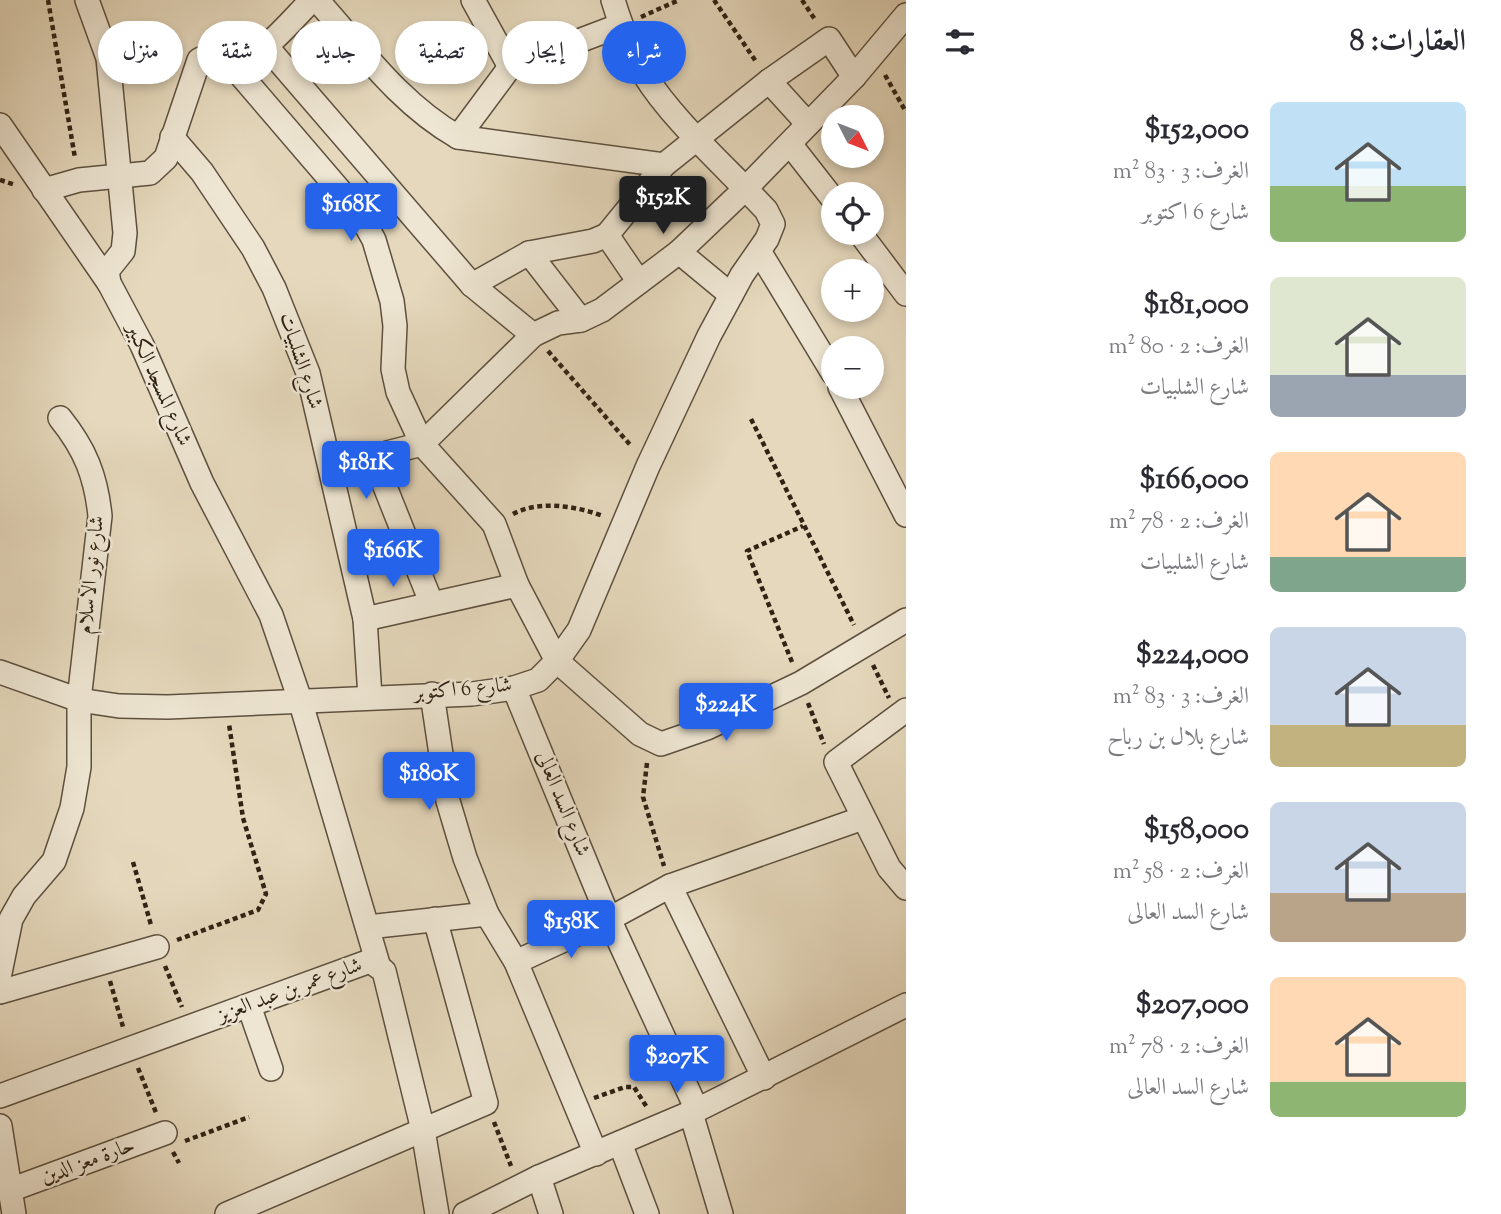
<!DOCTYPE html>
<html lang="ar">
<meta charset="utf-8">
<style>
:root{--surface:#fff;--page:#f7f7f7;--text:#2b2b33;--muted:#7c7c81;--accent:#2563eb}
body{margin:0;font-family:"Sorts Mill Goudy",Amiri,serif;background:var(--page);color:var(--text);direction:rtl;height:100vh;display:flex;flex-direction:column;font-size:26px;white-space:nowrap}
*{box-sizing:border-box;margin:0}
p{font-size:23px;color:var(--muted)}
.icon{flex:none;width:38px;height:38px;fill:none;stroke:currentColor;stroke-width:2;stroke-linecap:round;stroke-linejoin:round}
.map{position:relative;flex:1;overflow:hidden;direction:ltr}
.panel{display:flex;flex-direction:column;background:var(--surface);width:595px}
.panel>*{flex:none}
.guide{position:absolute;left:21px;top:21px;width:665px;height:63px;direction:rtl;display:flex;gap:14px}
.needle{width:46px;rotate:132deg}
.tools{position:absolute;left:821px;top:105px;display:grid;gap:14px}
.tools a{display:grid;place-items:center;width:63px;height:63px;border-radius:50%;background:var(--surface);box-shadow:0 4px 10px #0003;font-size:35px}
.price{position:absolute;translate:-50% -60px;padding:0 16px;border-radius:7px;background:var(--accent);color:#fff;font-size:23px;line-height:46px;filter:drop-shadow(0 2px 4px #0008)}
.price::after{content:'';position:absolute;left:50%;top:42px;width:21px;height:16px;margin-left:-10px;background:inherit;clip-path:polygon(0 0,100% 0,50% 100%)}
.price.active{background:#222;color:#fff}
ul{padding:0;list-style:none}
li{display:flex;align-items:center;gap:21px;height:175px;padding:0 35px}
li span{display:grid;place-items:center;flex:none;width:196px;height:140px;border-radius:10px;color:#555}
li>.icon{margin-inline-start:auto}
span .icon{width:84px;height:84px;fill:#fffc;stroke-width:1}
li b{font-size:30px}
h2{display:flex;justify-content:space-between;align-items:center;height:84px;padding:0 35px;font-size:30px}
.chip{padding:0 24px;border-radius:32px;background:var(--surface);box-shadow:0 4px 10px #0003;font-size:24px;line-height:63px}
.chip.active{background:var(--accent);color:#fff}
main{display:flex;flex:1;min-height:0}
.map>svg:first-child{display:block}
.lines{fill:none;stroke-linecap:round;stroke-linejoin:round}
.minor-casing{stroke:#5d503f;stroke-width:26}
.path{stroke:#302215;stroke-width:4.5;stroke-dasharray:5 3.5;stroke-linecap:butt}
.minor{stroke:#eee6d3;stroke-width:23}
.labels{text-anchor:middle;dominant-baseline:central;stroke-width:5;stroke-linejoin:round;paint-order:stroke}
.street-label{font-size:21px;fill:#302215;stroke:#eee6d3}
</style>
<main>
<section class="panel">
<h2>العقارات: 8<svg class="icon" aria-label="filters" viewBox="0 0 24 24"><path d="M4 7h16M4 17h16"/><circle cx="9" cy="7" r="2"/><circle cx="15" cy="17" r="2"/></svg></h2>
<ul>
<li><span style="background:linear-gradient(#bfe0f5 60%,#8fb573 0)"><svg class="icon" aria-label="home" viewBox="0 0 24 24"><path d="M3 11l9-7 9 7M6 9v11h12V9"/></svg></span><div><b>$152,000</b><p>الغرف: 3 · 83 m²</p><p>شارع 6 اكتوبر</p></div></li>
<li><span style="background:linear-gradient(#dfe7d0 70%,#9aa5b1 0)"><svg class="icon" aria-label="home" viewBox="0 0 24 24"><path d="M3 11l9-7 9 7M6 9v11h12V9"/></svg></span><div><b>$181,000</b><p>الغرف: 2 · 80 m²</p><p>شارع الشلبيات</p></div></li>
<li><span style="background:linear-gradient(#ffd9b3 75%,#7fa58c 0)"><svg class="icon" aria-label="home" viewBox="0 0 24 24"><path d="M3 11l9-7 9 7M6 9v11h12V9"/></svg></span><div><b>$166,000</b><p>الغرف: 2 · 78 m²</p><p>شارع الشلبيات</p></div></li>
<li><span style="background:linear-gradient(#c9d6e8 70%,#c2b280 0)"><svg class="icon" aria-label="home" viewBox="0 0 24 24"><path d="M3 11l9-7 9 7M6 9v11h12V9"/></svg></span><div><b>$224,000</b><p>الغرف: 3 · 83 m²</p><p>شارع بلال بن رباح</p></div></li>
<li><span style="background:linear-gradient(#c9d6e8 65%,#b9a48a 0)"><svg class="icon" aria-label="home" viewBox="0 0 24 24"><path d="M3 11l9-7 9 7M6 9v11h12V9"/></svg></span><div><b>$158,000</b><p>الغرف: 2 · 58 m²</p><p>شارع السد العالى</p></div></li>
<li><span style="background:linear-gradient(#ffd9b3 75%,#8fb573 0)"><svg class="icon" aria-label="home" viewBox="0 0 24 24"><path d="M3 11l9-7 9 7M6 9v11h12V9"/></svg></span><div><b>$207,000</b><p>الغرف: 2 · 78 m²</p><p>شارع السد العالى</p></div></li>
</ul>
</section>
<div class="map">
<svg width="906" height="1214" viewBox="0 0 906 1214">
<rect width="100%" height="100%" fill="#e5d8bc"/>
<filter id="stains"><feTurbulence type="fractalNoise" baseFrequency=".00286" numOctaves="4"/><feColorMatrix values="0 0 0 0 .2 0 0 0 0 .09 0 0 0 0 .02 0 0 0 .5 -.17"/></filter>
<radialGradient id="worn" r=".72"><stop offset=".6" stop-color="#630" stop-opacity="0"/><stop offset="1" stop-color="#630" stop-opacity=".3"/></radialGradient>
<g class="lines">
<defs>
<g id="minor">
<polyline points="87,0 108,58 125,233 123,251 107,271 109,283 142,345 202,483 271,615 300,700 378,964"/>
<path d="M317 0C361 49 400 104 458 137L664 165"/>
<polyline points="473,0 510,67"/>
<polyline points="266,46 472,285 533,335"/>
<polyline points="227,59 359,213 374,240 392,301 395,326 393,369 398,392 422,444 494,524 517,585 557,661 640,734 661,744 707,728 801,683 906,620"/>
<polyline points="769,81 808,124"/>
<polyline points="0,125 109,283"/>
<polyline points="172,137 202,172 253,248 274,288 308,373 365,619 370,697"/>
<polyline points="458,137 510,67 621,25"/>
<polyline points="790,144 833,199"/>
<path d="M44 190 79 180 150 173 166 158 199 60C215 50 224 62 240 60 263 57 295 16 312 0"/>
<polyline points="860,233 906,294"/>
<polyline points="759,251 833,373"/>
<polyline points="679,252 731,295"/>
<polyline points="529,253 593,241 607,235"/>
<polyline points="639,282 607,235 664,165 769,81 829,39 854,77"/>
<polyline points="472,285 529,253 581,320"/>
<polyline points="840,387 906,515"/>
<polyline points="431,602 380,474 380,462 387,453 422,444 533,335 558,323 581,320 602,310 679,252 746,188 854,77 906,15"/>
<polyline points="365,619 517,585"/>
<path d="M0 672 79 700 119 706 168 707 472 694 514 688 538 680 557 661 579 630 648 466 709 336 742 275 767 239 773 224 766 210C729 170 672 120 644 74 630 51 621 26 613 0"/>
<polyline points="514,688 609,919 697,1110"/>
<polyline points="432,694 448,801 465,858 487,914 516,962 596,1154"/>
<polyline points="906,710 836,762 889,868 906,888"/>
<polyline points="670,886 863,818"/>
<polyline points="368,927 487,914"/>
<polyline points="516,962 609,919 670,886 764,1078"/>
<path d="M0 973 11 919 24 896 54 861 72 808 79 767V700L100 516C96 476 85 449 60 418"/>
<polyline points="0,992 157,947"/>
<polyline points="249,1006 271,1069"/>
<polyline points="0,1096 370,961 384,971 423,1130 437,1214"/>
<polyline points="691,1113 721,1214"/>
<polyline points="0,1126 14,1214"/>
<polyline points="620,1143 647,1214"/>
<polyline points="539,1177 551,1214"/>
<polyline points="10,1190 165,1133"/>
<polyline points="227,1214 486,1103 435,919"/>
<polyline points="465,1214 539,1177 697,1110 906,1005"/>
</g>
</defs>
<!-- minor casing -->
<use href="#minor" class="minor-casing"/>
<!-- path -->
<g class="path">
<polyline points="48,0 75,158"/>
<polyline points="714,0 757,63"/>
<polyline points="802,0 816,21"/>
<polyline points="641,17 679,0"/>
<polyline points="885,75 906,112"/>
<polyline points="0,180 16,185"/>
<polyline points="548,351 632,447"/>
<polyline points="751,419 854,625"/>
<path d="M513 514C539 500 576 506 603 516"/>
<polyline points="792,662 747,551 803,526"/>
<polyline points="873,665 889,698"/>
<polyline points="808,703 824,744"/>
<polyline points="647,763 643,797 664,866"/>
<polyline points="133,862 151,925"/>
<polyline points="177,940 258,910 266,894 243,818 229,724"/>
<polyline points="165,966 182,1007"/>
<polyline points="110,981 123,1027"/>
<polyline points="138,1068 157,1115"/>
<polyline points="594,1098 625,1087 634,1087 648,1109"/>
<polyline points="494,1122 511,1166"/>
<polyline points="185,1141 249,1117"/>
<polyline points="173,1152 179,1163"/>
</g>
<!-- minor -->
<use href="#minor" class="minor"/>
</g>
<g class="labels">
<!-- street labels -->
<g class="street-label">
<text transform="translate(300 361) rotate(72)">شارع الشلبيات</text>
<text transform="translate(158 385) rotate(66)">شارع المسجد الكبير</text>
<text transform="translate(92 575) rotate(-84)">شارع نور الاسلام</text>
<text transform="translate(463 690) rotate(-5)">شارع 6 اكتوبر</text>
<text transform="translate(562 804) rotate(68)">شارع السد العالى</text>
<text transform="translate(290 991) rotate(-20)">شارع عمر بن عبد العزيز</text>
<text transform="translate(88 1162) rotate(-20)">حارة معز الدين</text>
</g>
</g>
<rect width="100%" height="100%" filter="url(#stains)"/>
<rect width="100%" height="100%" fill="url(#worn)"/>
</svg>
<div class="tools">
<a><svg class="needle" viewBox="-14 -14 28 28"><path d="M0-13l5 13h-10z" fill="#e53935"/><path d="M0 13l5-13h-10z" fill="#7c7c81"/></svg></a>
<a><svg class="icon" aria-label="locate" viewBox="0 0 24 24"><circle cx="12" cy="12" r="6"/><path d="M12 2v4M12 18v4M2 12h4M18 12h4"/></svg></a>
<a>+</a>
<a>−</a>
</div>
<b class="price active" style="left:663px;top:236px">$152K</b>
<b class="price" style="left:351px;top:243px">$168K</b>
<b class="price" style="left:366px;top:501px">$181K</b>
<b class="price" style="left:393px;top:589px">$166K</b>
<b class="price" style="left:726px;top:743px">$224K</b>
<b class="price" style="left:429px;top:812px">$180K</b>
<b class="price" style="left:571px;top:960px">$158K</b>
<b class="price" style="left:677px;top:1095px">$207K</b>
<div class="guide">
<a class="chip active">شراء</a>
<a class="chip">إيجار</a>
<a class="chip">تصفية</a>
<a class="chip">جديد</a>
<a class="chip">شقة</a>
<a class="chip">منزل</a>
</div>
</div>
</main>
